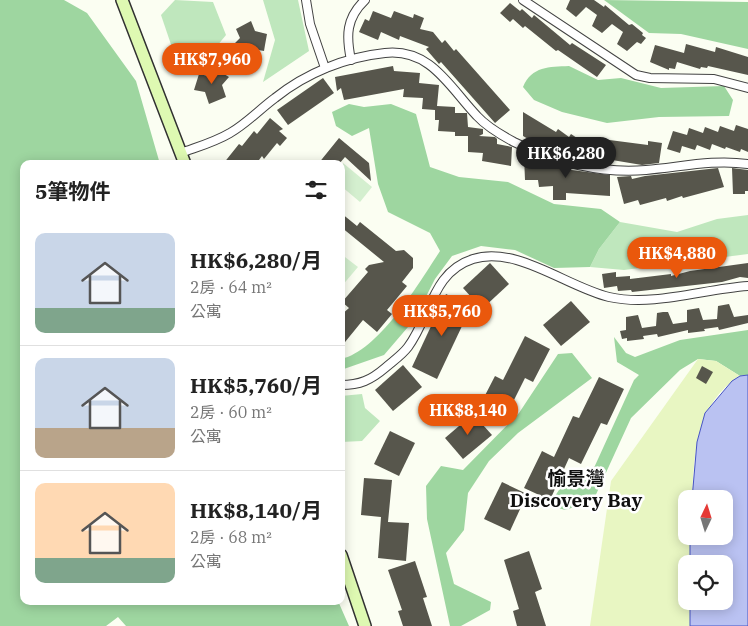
<!DOCTYPE html>
<html lang="zh-TW">
<meta charset="utf-8">
<style>
:root{--surface:#fff;--page:#f2f2f2;--text:#222;--muted:#767676;--line:#e0e0e0;--accent:#ea580c}
body{margin:0;font-family:"IBM Plex Serif","Noto Sans TC",serif;background:var(--page);color:var(--text);height:100vh;display:flex;flex-direction:column;font-size:19px;white-space:nowrap}
*{box-sizing:border-box;margin:0}
p{font-size:16px;color:var(--muted)}
.icon{flex:none;width:28px;height:28px;fill:none;stroke:currentColor;stroke-width:2;stroke-linecap:round;stroke-linejoin:round}
.map{position:relative;flex:1;overflow:hidden}
.side{position:absolute;left:20px;top:160px;width:325px;height:445px;display:flex;flex-direction:column;background:var(--surface);border-radius:10px;box-shadow:0 2px 12px #0003}
.side>*{flex:none}
.needle{width:32px;rotate:4deg}
.fabs{position:absolute;left:678px;top:490px;display:grid;gap:10px}
.fabs a{display:grid;place-items:center;width:55px;height:55px;border-radius:10px;background:var(--surface);box-shadow:0 2px 12px #0003;font-size:25px}
.price{position:absolute;translate:-50% -42px;padding:0 11px;border-radius:18px;background:var(--accent);color:#fff;font-size:16px;line-height:32px;filter:drop-shadow(0 1px 2px #0008)}
.price::after{content:'';position:absolute;left:50%;top:30px;width:15px;height:11px;margin-left:-8px;background:inherit;clip-path:polygon(0 0,100% 0,50% 100%)}
.price.current{background:#222;color:#fff}
ul{padding:0;list-style:none}
li{display:flex;align-items:center;gap:15px;height:125px;padding:0 15px}
li+li{border-top:1px solid var(--line)}
li span{display:grid;place-items:center;flex:none;width:140px;height:100px;border-radius:10px;color:#555}
li>.icon{margin-inline-start:auto}
span .icon{width:60px;height:60px;fill:#fffc;stroke-width:1}
li b{font-size:21px}
h2{display:flex;justify-content:space-between;align-items:center;height:60px;padding:0 15px;font-size:21px}
.map>svg:first-child{display:block}
.green{fill:#bfe7bd}
.forest{fill:#9ed6a0}
.sand{fill:#e8f6c2}
.pitch{fill:#d4efcf}
.water{fill:#bac2f2;stroke:#4654c4}
.building{fill:#57564c}
.lines{fill:none;stroke-linecap:round;stroke-linejoin:round}
.street-casing{stroke:#424242;stroke-width:10}
.secondary-casing{stroke:#313131;stroke-width:14}
.street{stroke:#fff;stroke-width:8}
.secondary{stroke:#def9b2;stroke-width:11}
.labels{text-anchor:middle;dominant-baseline:central;stroke-width:5;stroke-linejoin:round;paint-order:stroke}
.district-label{font-size:19px;font-weight:bold;fill:#0f0f0f;stroke:#fff}
</style>
<div class="map">
<svg width="748" height="626" viewBox="0 0 748 626">
<rect width="100%" height="100%" fill="#fbfef2"/>
<!-- green -->
<g class="green">
<polygon points="175,0 213,2 226,35 203,63 180,71 161,15"/>
<polygon points="263,0 298,0 309,51 263,82 275,40"/>
<polygon points="748,215 748,254 624,270 590,267 599,249 620,222 677,232 717,219"/>
<polygon points="362,394 365,408 380,421 362,441 341,442 341,396"/>
</g>
<!-- forest -->
<g class="forest">
<polygon points="0,0 64,0 87,13 136,81 160,164 24,164 24,601 338,601 349,626 126,626 118,617 106,626 0,626"/>
<polygon points="604,0 748,2 748,49 681,34 649,33"/>
<path d="M569 66 598 80 621 78 661 88 724 86 733 100 729 116 659 117 607 123 562 112 534 100 523 87C532 66 549 67 569 66Z"/>
<path d="M349 104 364 107 391 104 416 114 430 167 459 177 508 182 554 204 601 209 620 222 599 249 590 267 554 268 515 250 481 246 452 256 435 279 414 320 384 355 341 370V359C379 351 419 283 440 251L430 233 388 212 378 184 369 128 352 136 336 126 332 112Z"/>
<polygon points="748,330 748,375 740,376 716,361 698,359 680,370 631,418 593,501 565,510 549,505 559,490 593,470 634,380 639,375 617,362 614,337 626,353 635,357 680,340"/>
<polygon points="572,353 592,378 518,433 489,461 468,493 464,530 446,553 454,584 491,602 490,610 461,626 450,626 427,519 426,486 441,466 463,470 519,413 558,354"/>
</g>
<!-- sand -->
<path class="sand" d="M698 359 716 361 740 376C697 402 694 452 692 499H686V536H690V564H686V601H690V626H590L611 481Z"/>
<!-- pitch -->
<g class="pitch">
<polygon points="343,163 372,187 360,202 341,186"/>
<polygon points="341,254 358,267 341,287"/>
</g>
<!-- water -->
<polygon class="water" points="748,375 748,626 690,626 690,601 724,601 724,564 690,564 690,536 724,536 724,499 692,499 697,442 705,413 732,381 740,376"/>
<!-- building -->
<g class="building">
<polygon points="570,0 594,0 604,7 605,5 629,25 632,24 643,33 642,35 646,38 641,44 637,42 627,51 617,44 623,32 612,24 602,33 592,26 597,15 586,7 576,17 566,9"/>
<polygon points="510,3 520,11 522,9 532,18 534,15 570,45 572,43 606,65 597,77 558,50 556,51 525,26 523,28 513,19 510,22 500,13"/>
<polygon points="373,11 391,18 394,11 413,18 414,14 424,18 420,29 433,32 442,43 445,40 454,51 456,49 510,110 495,123 441,62 439,64 426,49 429,47 400,36 399,40 381,32 378,40 359,32 365,19 369,21"/>
<polygon points="251,21 255,31 267,34 265,45 264,51 252,49 244,58 233,45 240,38 236,29"/>
<polygon points="686,44 715,52 716,47 748,57 748,75 708,66 707,68 701,67 700,69 677,62 675,69 669,68 669,70 650,62 655,45 684,53"/>
<polygon points="393,66 394,71 420,73 419,83 439,85 437,106 455,107 455,113 467,113 468,127 483,129 483,134 479,136 495,137 497,139 497,144 512,147 511,166 482,161 483,153 468,152 468,136 455,136 455,132 438,131 439,120 435,120 435,110 422,109 423,98 403,97 404,89 344,100 341,88 337,91 335,77"/>
<polygon points="214,68 229,77 222,85 226,97 209,104 205,92 194,90 199,74 208,76"/>
<polygon points="323,78 334,93 288,125 277,110"/>
<polygon points="523,112 556,132 558,129 569,137 571,134 583,142 572,158 558,154 547,146 545,149 523,136"/>
<polygon points="270,118 283,129 279,131 287,138 280,146 277,143 264,159 262,156 256,164 223,164 239,144 242,146 254,131 257,134"/>
<polygon points="736,125 748,129 748,152 741,149 740,152 726,147 725,149 712,144 710,150 697,145 695,150 682,146 680,153 667,149 673,131 687,135 689,128 703,133 705,127 718,132 720,126 734,131"/>
<polygon points="339,138 369,163 371,181 345,157 339,164 318,164"/>
<polygon points="594,138 648,145 648,141 662,143 659,163 642,165 612,160 610,153 610,160 599,158 600,154 591,153"/>
<polygon points="524,156 532,156 537,158 536,162 547,162 565,167 564,169 610,175 610,196 566,193 566,200 553,200 553,186 539,187 538,180 525,180"/>
<polygon points="718,168 724,187 683,198 682,196 667,201 666,198 640,205 638,200 624,204 617,177 631,176 632,179 645,176"/>
<polygon points="732,168 748,170 748,191 745,191 745,194 733,194"/>
<polygon points="341,213 357,226 360,222 396,251 404,250 413,258 413,268 402,282 407,286 387,310 392,314 377,332 363,320 341,347 341,315 349,308 342,302 368,272 365,269 369,265 384,262 341,227"/>
<polygon points="490,263 509,284 482,309 463,288"/>
<polygon points="748,263 748,278 740,277 722,282 632,292 631,290 618,291 617,286 604,288 602,274 616,272 616,277 630,276 630,279 671,274 671,276 690,271"/>
<polygon points="446,294 471,307 437,379 412,367"/>
<polygon points="571,301 590,322 561,346 543,325"/>
<polygon points="729,304 734,317 748,315 748,323 719,330 718,327 704,329 705,331 688,333 688,330 658,337 657,334 643,336 644,339 627,341 627,338 622,339 620,331 626,330 626,317 638,315 642,328 656,326 657,313 663,312 668,312 673,324 687,322 687,310 699,308 703,320 717,319 718,306"/>
<polygon points="525,336 550,349 533,382 525,378 503,422 478,409 495,376 503,380"/>
<polygon points="403,365 422,387 393,411 375,390"/>
<polygon points="702,366 713,372 706,384 696,378"/>
<polygon points="599,377 624,389 607,425 601,423 581,464 569,458 550,500 524,488 542,451 554,457 573,416 579,418"/>
<polygon points="473,414 492,435 463,459 445,438"/>
<polygon points="390,431 415,443 399,476 374,464"/>
<polygon points="364,478 392,480 388,522 409,523 406,561 378,558 381,517 361,515"/>
<polygon points="502,482 527,494 510,531 484,519"/>
<polygon points="529,551 542,589 535,592 546,626 517,626 513,611 519,609 504,560"/>
<polygon points="415,561 427,597 423,598 432,626 403,626 398,611 402,610 388,570"/>
</g>
<g class="lines">
<defs>
<g id="street">
<polyline points="306,0 310,24 325,68"/>
<polyline points="523,0 636,75 650,78 714,79 748,88"/>
<path d="M351 60C346 36 346 18 365 0"/>
<path d="M181 153C197 147 215 142 230 133 246 124 260 109 275 98 306 73 346 57 385 53 431 48 450 88 477 116 487 127 501 135 514 142 554 162 602 174 646 170 681 167 713 159 748 164"/>
<path d="M341 385C360 385 371 380 385 368 393 361 402 355 408 347 431 316 432 272 473 259 516 245 567 287 609 297 654 307 703 289 748 286"/>
</g>
<g id="secondary">
<polyline points="122,0 185,164"/>
<polyline points="341,555 365,626"/>
</g>
</defs>
<!-- street casing -->
<use href="#street" class="street-casing"/>
<!-- secondary casing -->
<use href="#secondary" class="secondary-casing"/>
<!-- street -->
<use href="#street" class="street"/>
<!-- secondary -->
<use href="#secondary" class="secondary"/>
</g>
<g class="labels">
<!-- district labels -->
<g class="district-label">
<text x="576" y="478">愉景灣<tspan x="576" dy="22">Discovery Bay</tspan></text>
</g>
</g>
</svg>
<div class="fabs">
<a><svg class="needle" viewBox="-14 -14 28 28"><path d="M0-13l5 13h-10z" fill="#e53935"/><path d="M0 13l5-13h-10z" fill="#767676"/></svg></a>
<a><svg class="icon" aria-label="locate" viewBox="0 0 24 24"><circle cx="12" cy="12" r="6"/><path d="M12 2v4M12 18v4M2 12h4M18 12h4"/></svg></a>
</div>
<b class="price" style="left:212px;top:85px">HK$7,960</b>
<b class="price current" style="left:566px;top:179px">HK$6,280</b>
<b class="price" style="left:677px;top:279px">HK$4,880</b>
<b class="price" style="left:442px;top:337px">HK$5,760</b>
<b class="price" style="left:468px;top:436px">HK$8,140</b>
<section class="side">
<h2>5筆物件<svg class="icon" aria-label="filters" viewBox="0 0 24 24"><path d="M4 7h16M4 17h16"/><circle cx="9" cy="7" r="2"/><circle cx="15" cy="17" r="2"/></svg></h2>
<ul>
<li><span style="background:linear-gradient(#c9d6e8 75%,#7fa58c 0)"><svg class="icon" aria-label="home" viewBox="0 0 24 24"><path d="M3 11l9-7 9 7M6 9v11h12V9"/></svg></span><div><b>HK$6,280/月</b><p>2房 · 64 m²</p><p>公寓</p></div></li>
<li><span style="background:linear-gradient(#c9d6e8 70%,#b9a48a 0)"><svg class="icon" aria-label="home" viewBox="0 0 24 24"><path d="M3 11l9-7 9 7M6 9v11h12V9"/></svg></span><div><b>HK$5,760/月</b><p>2房 · 60 m²</p><p>公寓</p></div></li>
<li><span style="background:linear-gradient(#ffd9b3 75%,#7fa58c 0)"><svg class="icon" aria-label="home" viewBox="0 0 24 24"><path d="M3 11l9-7 9 7M6 9v11h12V9"/></svg></span><div><b>HK$8,140/月</b><p>2房 · 68 m²</p><p>公寓</p></div></li>
</ul>
</section>
</div>
